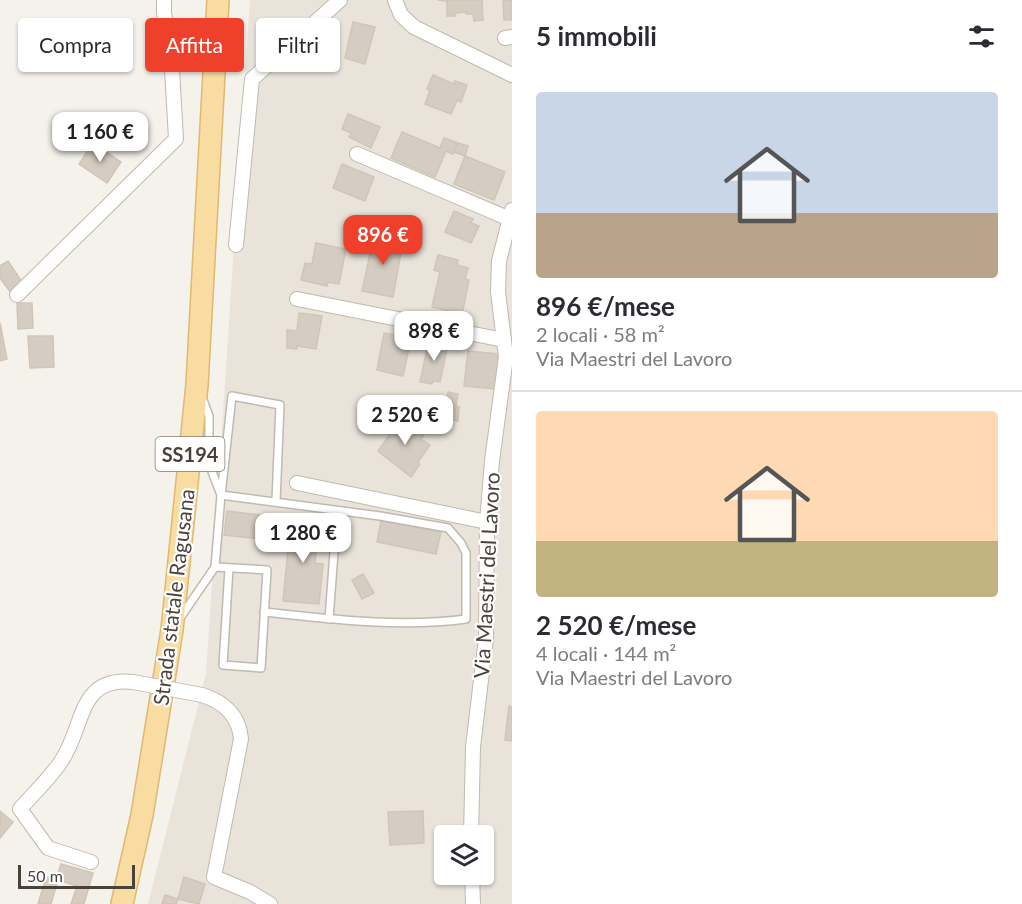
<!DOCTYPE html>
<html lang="it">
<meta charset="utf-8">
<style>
:root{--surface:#fff;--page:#f2f2f3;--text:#2b2b33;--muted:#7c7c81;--line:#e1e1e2;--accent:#ee402a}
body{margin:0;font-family:Lato,sans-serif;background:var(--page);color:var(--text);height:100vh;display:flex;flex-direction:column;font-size:22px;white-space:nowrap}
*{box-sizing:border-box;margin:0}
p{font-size:20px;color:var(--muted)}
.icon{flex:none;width:33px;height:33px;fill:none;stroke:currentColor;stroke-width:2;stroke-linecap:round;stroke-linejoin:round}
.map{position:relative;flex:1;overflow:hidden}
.side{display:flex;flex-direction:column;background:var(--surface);width:510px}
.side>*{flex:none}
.top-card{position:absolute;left:18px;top:18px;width:404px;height:54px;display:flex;gap:12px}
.tools{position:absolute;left:434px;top:825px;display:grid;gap:12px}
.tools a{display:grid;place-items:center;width:60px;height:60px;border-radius:6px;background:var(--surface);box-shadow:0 2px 4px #0004;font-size:30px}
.scale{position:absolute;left:18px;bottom:15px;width:117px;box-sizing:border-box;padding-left:6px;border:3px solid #49423a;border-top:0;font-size:16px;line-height:21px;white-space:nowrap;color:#49423a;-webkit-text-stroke:4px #fff;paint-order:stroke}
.price{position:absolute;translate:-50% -51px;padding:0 14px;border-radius:12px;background:#fff;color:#222;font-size:20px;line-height:39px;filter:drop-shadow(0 2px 3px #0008)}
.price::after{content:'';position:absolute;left:50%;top:36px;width:18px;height:14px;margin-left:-9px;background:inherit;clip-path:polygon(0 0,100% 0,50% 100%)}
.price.active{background:var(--accent);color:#fff}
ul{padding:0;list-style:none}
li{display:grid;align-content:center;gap:12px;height:318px;padding:0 24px}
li+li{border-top:2px solid var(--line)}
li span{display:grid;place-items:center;height:186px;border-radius:6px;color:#555}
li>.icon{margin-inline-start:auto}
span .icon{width:108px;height:108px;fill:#fffc;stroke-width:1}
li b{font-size:26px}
h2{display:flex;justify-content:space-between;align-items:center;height:72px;padding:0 24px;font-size:26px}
.chip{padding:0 21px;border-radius:6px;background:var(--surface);box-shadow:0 2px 4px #0004;font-size:21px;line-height:54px}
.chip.active{background:var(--accent);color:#fff}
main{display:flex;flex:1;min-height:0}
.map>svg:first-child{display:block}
.residential{fill:#e9e3da;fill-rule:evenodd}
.building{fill:#d6cdc2;stroke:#d1c5b5;stroke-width:1.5}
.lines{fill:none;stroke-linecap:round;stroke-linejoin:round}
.lane-casing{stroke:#c0b9ae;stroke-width:10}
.street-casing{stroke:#c0b9ae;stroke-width:16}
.primary-casing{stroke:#deb971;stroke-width:24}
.lane{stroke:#fff;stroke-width:7}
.street{stroke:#fff;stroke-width:14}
.primary{stroke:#f9dca1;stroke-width:21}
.street-bridge-casing{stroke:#c0b9ae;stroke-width:16;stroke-linecap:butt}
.street-bridge{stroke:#fff;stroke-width:14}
.labels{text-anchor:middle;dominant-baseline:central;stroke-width:4.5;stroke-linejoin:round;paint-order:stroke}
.shield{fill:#fff;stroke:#807b75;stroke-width:1.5}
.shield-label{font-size:20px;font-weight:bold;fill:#49423a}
.street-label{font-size:21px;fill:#49423a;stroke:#fff}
</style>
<main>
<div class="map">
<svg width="512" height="904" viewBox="0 0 512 904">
<rect width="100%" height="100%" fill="#f5f2ec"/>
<!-- residential -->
<path class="residential" d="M250 0H512V904H148L206 674ZM444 836H483V874H444Z"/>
<!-- building -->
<g class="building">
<polygon points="438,0 482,0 483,20 474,21 473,14 466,14 466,12 455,13 455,16 447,16 447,1"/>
<polygon points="503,0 512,0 512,20 504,20"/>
<polygon points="353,22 375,27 365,64 345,58"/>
<polygon points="433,75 454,84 455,81 467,85 461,102 457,100 451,114 425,104 430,90 427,89"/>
<polygon points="348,114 380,127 371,148 349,137 351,133 342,129"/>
<polygon points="402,132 440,148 444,138 458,143 453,154 446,151 435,177 391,158"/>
<polygon points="93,143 121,162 107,183 79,164"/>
<polygon points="458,143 468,146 465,156 454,152"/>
<polygon points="465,156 505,172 494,200 454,184"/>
<polygon points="342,164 374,177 365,201 333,188"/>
<polygon points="454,211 473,219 471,223 479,226 471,243 445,232"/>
<polygon points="374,235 403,241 393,297 362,291"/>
<polygon points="316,243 346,249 339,284 328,282 327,286 301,280 305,263 312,264"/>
<polygon points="438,255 458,260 457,265 468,268 465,279 469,280 462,314 432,307 440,272 434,270"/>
<polygon points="8,261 24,285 11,293 0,278 0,266"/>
<polygon points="17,303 32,303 33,328 18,329"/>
<polygon points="299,313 322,316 316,349 297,346 297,349 287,348 287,330 297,331"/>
<polygon points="0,323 7,359 0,361"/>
<polygon points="384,333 411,338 403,376 377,370"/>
<polygon points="28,336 53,336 54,367 30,368"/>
<polygon points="429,340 448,345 440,382 433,381 432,384 420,382"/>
<polygon points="468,351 499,354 495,389 464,386"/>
<polygon points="448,392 458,394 456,406 459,407 458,421 443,418"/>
<polygon points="404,414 426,431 421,439 430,445 418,462 420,464 411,477 378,451"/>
<polygon points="227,511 291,519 289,542 224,535"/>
<polygon points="291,519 319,521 315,563 323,564 319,604 283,601"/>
<polygon points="381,521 441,532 436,554 377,542"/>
<polygon points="363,574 374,593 362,599 352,580"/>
<polygon points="509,706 512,707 512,741 505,740"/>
<polygon points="0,811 13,822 0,838"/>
<polygon points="423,811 424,843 390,845 388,812"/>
<polygon points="61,864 93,873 84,904 71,904 77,886 58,880 51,904 38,904 46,877 56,880"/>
<polygon points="184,877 205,884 199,904 178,899"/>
<polygon points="165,895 178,899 176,904 162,904"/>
</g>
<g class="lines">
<defs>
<g id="lane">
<polyline points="215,567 267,570 261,668 223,665 229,568"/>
<path d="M264 612C331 619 400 628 466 619V553L461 543 448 528 380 516 221 495 232 396 280 405 276 501"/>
<polyline points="180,618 215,567 221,495 209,464 209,416 203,400"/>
<polyline points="329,619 337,512"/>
</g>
<g id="street">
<polyline points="395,0 401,15 414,27 512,75"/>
<polyline points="505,38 512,37"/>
<polyline points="357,154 510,219"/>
<polyline points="236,245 252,79 340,0"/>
<polyline points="17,295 176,139 171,52 164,13 164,0"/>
<polyline points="297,299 504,340"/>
<polyline points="297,483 487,522"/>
<path d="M202 695C224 702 239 715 241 739L214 877 250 892 270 904"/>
<polyline points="471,836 473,747 486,638 487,522 492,461 506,357 498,292 499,261 512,210"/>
<path d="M91 862 48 848 20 809C33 794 49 779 60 763 85 729 76 676 133 682"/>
<polyline points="472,874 473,904"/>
</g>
<polyline id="primary" points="122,904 142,815 172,630 197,385 218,0"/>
</defs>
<!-- lane casing -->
<use href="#lane" class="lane-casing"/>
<!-- street casing -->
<use href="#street" class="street-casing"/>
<!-- primary casing -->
<use href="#primary" class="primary-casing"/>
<!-- lane -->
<use href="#lane" class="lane"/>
<!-- street -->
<use href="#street" class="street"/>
<!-- primary -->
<use href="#primary" class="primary"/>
<defs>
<polyline id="street-bridge" points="133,682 202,695"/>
</defs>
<!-- street-bridge casing -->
<use href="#street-bridge" class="street-bridge-casing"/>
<!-- street-bridge -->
<use href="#street-bridge" class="street-bridge"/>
</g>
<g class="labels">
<!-- shield labels -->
<rect class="shield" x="155.5" y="437" width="69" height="34" rx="4.5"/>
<g class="shield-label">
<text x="190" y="454">SS194</text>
</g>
<!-- street labels -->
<g class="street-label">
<text transform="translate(486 575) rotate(-87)">Via Maestri del Lavoro</text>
<text transform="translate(173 597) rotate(-83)">Strada statale Ragusana</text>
</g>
</g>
</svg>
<div class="tools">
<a><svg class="icon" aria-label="layers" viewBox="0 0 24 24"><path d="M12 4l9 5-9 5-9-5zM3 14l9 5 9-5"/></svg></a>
</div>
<div class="scale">50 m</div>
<b class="price" style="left:100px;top:163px">1 160 €</b>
<b class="price active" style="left:383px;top:266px">896 €</b>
<b class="price" style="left:434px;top:362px">898 €</b>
<b class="price" style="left:405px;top:446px">2 520 €</b>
<b class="price" style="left:303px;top:564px">1 280 €</b>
<div class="top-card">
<a class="chip">Compra</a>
<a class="chip active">Affitta</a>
<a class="chip">Filtri</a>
</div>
</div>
<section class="side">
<h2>5 immobili<svg class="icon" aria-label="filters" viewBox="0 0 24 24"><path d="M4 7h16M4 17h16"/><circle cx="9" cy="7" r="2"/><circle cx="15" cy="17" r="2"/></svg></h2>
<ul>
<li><span style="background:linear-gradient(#c9d6e8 65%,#b9a48a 0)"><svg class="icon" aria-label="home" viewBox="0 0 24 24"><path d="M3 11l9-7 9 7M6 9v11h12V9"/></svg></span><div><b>896 €/mese</b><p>2 locali · 58 m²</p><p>Via Maestri del Lavoro</p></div></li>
<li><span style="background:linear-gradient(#ffd9b3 70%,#c2b280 0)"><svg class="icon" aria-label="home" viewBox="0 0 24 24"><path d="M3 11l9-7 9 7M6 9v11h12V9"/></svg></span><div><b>2 520 €/mese</b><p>4 locali · 144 m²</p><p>Via Maestri del Lavoro</p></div></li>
</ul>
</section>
</main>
